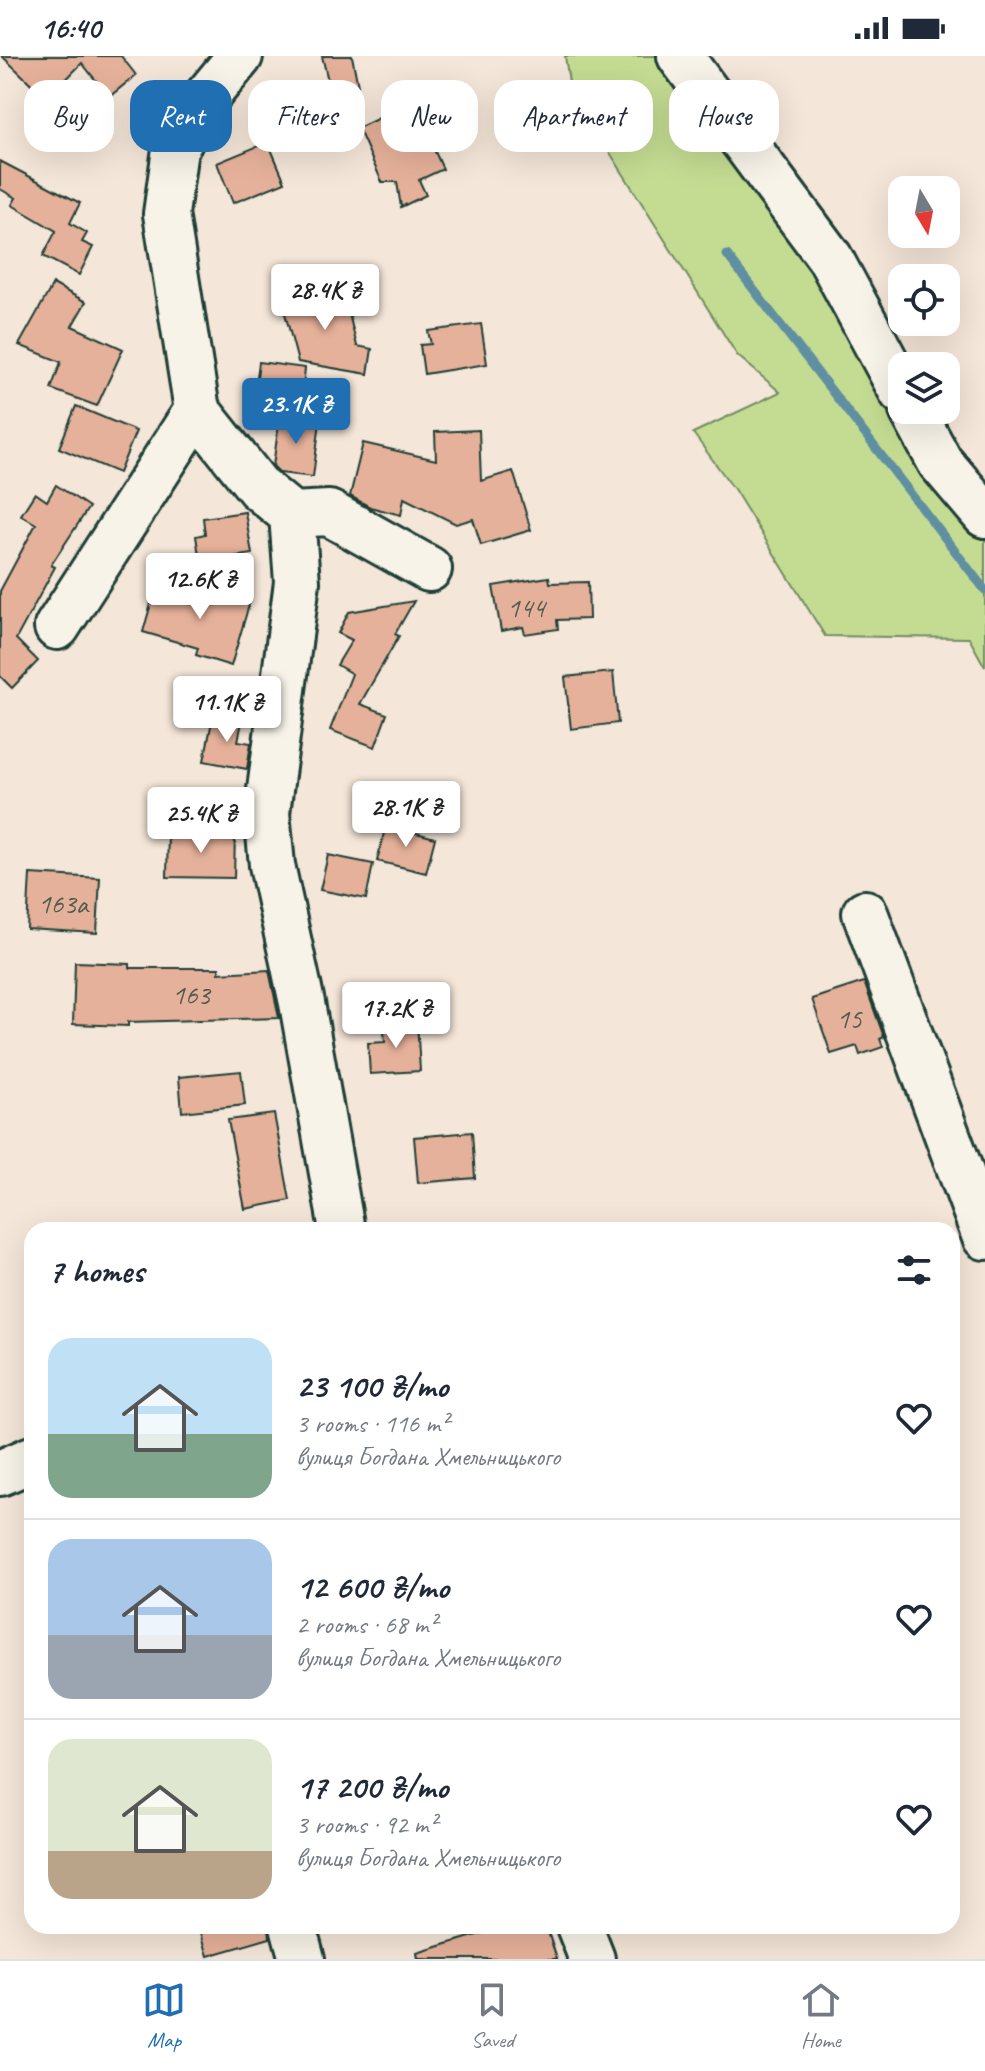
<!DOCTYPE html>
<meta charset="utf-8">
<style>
:root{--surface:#fff;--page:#f6f6f7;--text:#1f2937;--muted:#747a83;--line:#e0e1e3;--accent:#1f6fb2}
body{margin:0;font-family:Caveat,sans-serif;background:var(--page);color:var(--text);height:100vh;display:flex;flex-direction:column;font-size:30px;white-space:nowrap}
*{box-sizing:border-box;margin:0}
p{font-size:26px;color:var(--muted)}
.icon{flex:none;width:44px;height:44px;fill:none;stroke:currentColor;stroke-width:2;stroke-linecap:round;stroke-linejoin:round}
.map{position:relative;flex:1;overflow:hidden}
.sheet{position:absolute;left:24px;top:1166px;width:936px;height:712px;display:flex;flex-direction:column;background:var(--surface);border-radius:24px;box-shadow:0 8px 32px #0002}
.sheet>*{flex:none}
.top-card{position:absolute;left:24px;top:24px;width:938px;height:72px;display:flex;gap:16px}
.needle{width:52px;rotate:170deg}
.controls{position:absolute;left:888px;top:120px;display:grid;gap:16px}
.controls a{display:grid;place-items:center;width:72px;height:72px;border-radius:16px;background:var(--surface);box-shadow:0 8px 32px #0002;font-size:40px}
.price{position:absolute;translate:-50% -68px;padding:0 18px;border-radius:8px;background:#fff;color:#222;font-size:26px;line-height:52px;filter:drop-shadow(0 2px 4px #0008)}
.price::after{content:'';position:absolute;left:50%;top:48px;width:24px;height:18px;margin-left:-12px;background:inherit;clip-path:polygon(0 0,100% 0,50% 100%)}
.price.active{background:var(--accent);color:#fff}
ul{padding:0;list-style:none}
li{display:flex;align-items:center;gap:24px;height:200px;padding:0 24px}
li+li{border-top:2px solid var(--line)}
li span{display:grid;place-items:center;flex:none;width:224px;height:160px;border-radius:24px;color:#555}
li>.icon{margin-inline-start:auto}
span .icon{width:96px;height:96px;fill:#fffc;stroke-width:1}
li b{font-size:34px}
h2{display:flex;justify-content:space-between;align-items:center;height:96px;padding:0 24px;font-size:34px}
.pill{padding:0 28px;border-radius:24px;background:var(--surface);box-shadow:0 8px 32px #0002;font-size:28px;line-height:72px}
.pill.active{background:var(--accent);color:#fff}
.status{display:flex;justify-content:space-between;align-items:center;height:56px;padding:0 40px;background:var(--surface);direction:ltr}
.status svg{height:22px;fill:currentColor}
.menu{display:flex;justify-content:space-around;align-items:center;height:112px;border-top:2px solid var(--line);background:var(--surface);font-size:22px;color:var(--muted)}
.menu a{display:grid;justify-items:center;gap:4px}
.menu .active{color:var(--accent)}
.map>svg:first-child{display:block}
.green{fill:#c4dc92;stroke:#728c63;stroke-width:2}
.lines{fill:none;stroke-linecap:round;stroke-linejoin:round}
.stream{stroke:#5f8fa1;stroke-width:9}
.building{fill:#e6b19a;stroke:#1f3d34;stroke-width:2}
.minor-casing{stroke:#1f3d34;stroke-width:50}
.minor{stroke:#f7f3e8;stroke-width:44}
.labels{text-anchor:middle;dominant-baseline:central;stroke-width:8;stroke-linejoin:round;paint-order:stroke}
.number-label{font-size:28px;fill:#515a4e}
</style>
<div class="status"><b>16:40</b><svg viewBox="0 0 49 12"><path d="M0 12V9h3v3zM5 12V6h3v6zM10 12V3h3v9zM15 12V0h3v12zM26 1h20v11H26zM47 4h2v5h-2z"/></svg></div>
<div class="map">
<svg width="985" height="1903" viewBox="0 0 985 1903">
<rect width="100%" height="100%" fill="#f4e6d8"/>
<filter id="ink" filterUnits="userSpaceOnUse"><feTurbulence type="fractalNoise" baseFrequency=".0125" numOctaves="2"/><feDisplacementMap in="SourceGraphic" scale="16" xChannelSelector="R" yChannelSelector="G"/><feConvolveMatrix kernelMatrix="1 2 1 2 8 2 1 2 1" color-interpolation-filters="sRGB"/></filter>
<g filter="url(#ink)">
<!-- green -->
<polygon class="green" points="565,0 671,0 985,475 985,611 969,582 825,580 734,433 693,377 780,336 737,299 570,33"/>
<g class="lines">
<!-- stream -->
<polyline class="stream" points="727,199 985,534"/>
</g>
<!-- building -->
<g class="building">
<polygon points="2,0 121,0 136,19 109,41 82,7 47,43"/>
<polygon points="322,0 352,0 358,30 331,37"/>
<polygon points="412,46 443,113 419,124 426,139 401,151 397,126 382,126 358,72"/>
<polygon points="268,86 285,126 233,147 217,107"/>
<polygon points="0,105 80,147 70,167 87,177 82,186 93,191 79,219 43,200 56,175 12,149 16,142 0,133"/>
<polygon points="53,228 86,246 72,270 123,293 97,350 51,333 61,306 19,289"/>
<polygon points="342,230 357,290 372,293 368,318 298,306 282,246"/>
<polygon points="481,268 487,308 424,318 420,289 431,288 428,275"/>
<polygon points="259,306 305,312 302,342 255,336"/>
<polygon points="76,350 136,375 119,417 59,392"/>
<polygon points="280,360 320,365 313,421 280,417 273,410"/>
<polygon points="479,374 481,425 513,415 531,474 481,489 473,463 456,468 404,442 401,459 370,451 350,440 363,387 436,404 435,376"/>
<polygon points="56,429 89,451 51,509 55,511 16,583 38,605 12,632 0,620 0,535 36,468 21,459 35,437 47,445"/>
<polygon points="245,456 252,498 200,506 196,480 205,478 203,462"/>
<polygon points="549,521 550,527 588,526 589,563 557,564 558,573 525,578 523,571 501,575 493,530"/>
<polygon points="203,528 251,542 231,610 196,599 198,592 143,576 156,530 206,544"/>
<polygon points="414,545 395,578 399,580 360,648 387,658 375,691 330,674 352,618 337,609 352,584 338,577 349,556"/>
<polygon points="613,616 618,667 571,673 565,621"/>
<polygon points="213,660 242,666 238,685 251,687 247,713 204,705"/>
<polygon points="386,769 435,782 426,817 377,805"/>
<polygon points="168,775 235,777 234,822 167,821"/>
<polygon points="328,799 373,808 366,843 320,834"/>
<polygon points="30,818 100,822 97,877 27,873"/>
<polygon points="75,906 130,908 130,912 219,912 219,917 269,914 279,962 128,966 128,970 73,968"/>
<polygon points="864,926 884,981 880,983 883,991 860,999 857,990 831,998 812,943"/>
<polygon points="417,965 420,1015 370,1018 368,987 385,986 383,967"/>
<polygon points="241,1015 245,1049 182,1056 179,1021"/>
<polygon points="274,1058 290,1144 245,1153 228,1064"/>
<polygon points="472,1076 475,1122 418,1127 414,1081"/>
<polygon points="199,1870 269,1870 270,1882 208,1900"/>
<polygon points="488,1870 546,1870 557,1903 418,1903 417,1897 490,1875"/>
</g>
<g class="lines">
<defs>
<g id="minor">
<polyline points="240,0 207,40 175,93 166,158 197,354 259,432 292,459 297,526 267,757 272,809 302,947 342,1174"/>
<polyline points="680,0 830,202 902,336"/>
<polyline points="912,354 940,406 985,459"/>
<polyline points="292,459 329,457 429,513"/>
<polyline points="57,571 197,354"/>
<polyline points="865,857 985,1181"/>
<polyline points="0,1417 32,1403"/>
<polyline points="293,1870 302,1903"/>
<polyline points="579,1870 592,1903"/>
</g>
</defs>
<!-- minor casing -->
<use href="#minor" class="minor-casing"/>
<!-- minor -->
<use href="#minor" class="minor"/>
</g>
</g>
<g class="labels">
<!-- number labels -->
<g class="number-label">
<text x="526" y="551">144</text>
<text x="63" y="847">163а</text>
<text x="191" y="938">163</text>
<text x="849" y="962">15</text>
</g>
</g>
</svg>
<div class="controls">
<a><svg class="needle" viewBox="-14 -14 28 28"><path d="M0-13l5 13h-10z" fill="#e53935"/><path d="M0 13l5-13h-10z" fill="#747a83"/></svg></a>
<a><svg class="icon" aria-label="locate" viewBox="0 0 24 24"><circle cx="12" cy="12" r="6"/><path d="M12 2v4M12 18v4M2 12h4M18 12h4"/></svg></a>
<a><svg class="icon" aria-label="layers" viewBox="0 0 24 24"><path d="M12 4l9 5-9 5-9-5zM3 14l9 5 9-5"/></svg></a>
</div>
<b class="price" style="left:325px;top:276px">28.4K ₴</b>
<b class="price active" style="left:296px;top:390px">23.1K ₴</b>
<b class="price" style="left:200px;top:565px">12.6K ₴</b>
<b class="price" style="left:227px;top:688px">11.1K ₴</b>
<b class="price" style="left:406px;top:793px">28.1K ₴</b>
<b class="price" style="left:201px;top:799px">25.4K ₴</b>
<b class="price" style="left:396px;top:994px">17.2K ₴</b>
<div class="top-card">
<a class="pill">Buy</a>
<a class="pill active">Rent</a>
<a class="pill">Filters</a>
<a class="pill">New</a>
<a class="pill">Apartment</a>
<a class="pill">House</a>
</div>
<section class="sheet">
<h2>7 homes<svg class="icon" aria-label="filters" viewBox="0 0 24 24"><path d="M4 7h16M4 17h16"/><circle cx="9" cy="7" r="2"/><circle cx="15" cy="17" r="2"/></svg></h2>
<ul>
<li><span style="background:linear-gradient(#bfe0f5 60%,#7fa58c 0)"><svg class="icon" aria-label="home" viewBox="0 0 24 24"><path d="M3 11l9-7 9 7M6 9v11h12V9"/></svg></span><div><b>23 100 ₴/mo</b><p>3 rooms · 116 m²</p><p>вулиця Богдана Хмельницького</p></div><svg class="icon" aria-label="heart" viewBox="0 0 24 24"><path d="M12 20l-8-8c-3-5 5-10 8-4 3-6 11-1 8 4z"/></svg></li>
<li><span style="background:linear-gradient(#a9c7e8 60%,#9aa5b1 0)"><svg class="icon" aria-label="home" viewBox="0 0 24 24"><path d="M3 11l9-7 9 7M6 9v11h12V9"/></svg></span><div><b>12 600 ₴/mo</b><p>2 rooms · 68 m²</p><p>вулиця Богдана Хмельницького</p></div><svg class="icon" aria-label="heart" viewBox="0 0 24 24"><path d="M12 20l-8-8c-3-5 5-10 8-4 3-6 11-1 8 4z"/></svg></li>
<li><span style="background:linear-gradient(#dfe7d0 70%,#b9a48a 0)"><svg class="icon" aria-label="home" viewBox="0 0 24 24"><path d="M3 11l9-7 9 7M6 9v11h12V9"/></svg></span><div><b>17 200 ₴/mo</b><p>3 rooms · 92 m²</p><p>вулиця Богдана Хмельницького</p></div><svg class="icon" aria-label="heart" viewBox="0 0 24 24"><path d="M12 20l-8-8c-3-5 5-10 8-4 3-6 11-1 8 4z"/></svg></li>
</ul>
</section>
</div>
<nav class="menu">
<a class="active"><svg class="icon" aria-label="map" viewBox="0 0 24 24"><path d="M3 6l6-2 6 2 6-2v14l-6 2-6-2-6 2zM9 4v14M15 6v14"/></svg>Map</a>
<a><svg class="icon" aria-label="saved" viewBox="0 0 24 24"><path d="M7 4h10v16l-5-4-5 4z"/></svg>Saved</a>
<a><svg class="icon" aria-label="home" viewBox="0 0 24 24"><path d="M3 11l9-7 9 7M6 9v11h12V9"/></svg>Home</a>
</nav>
